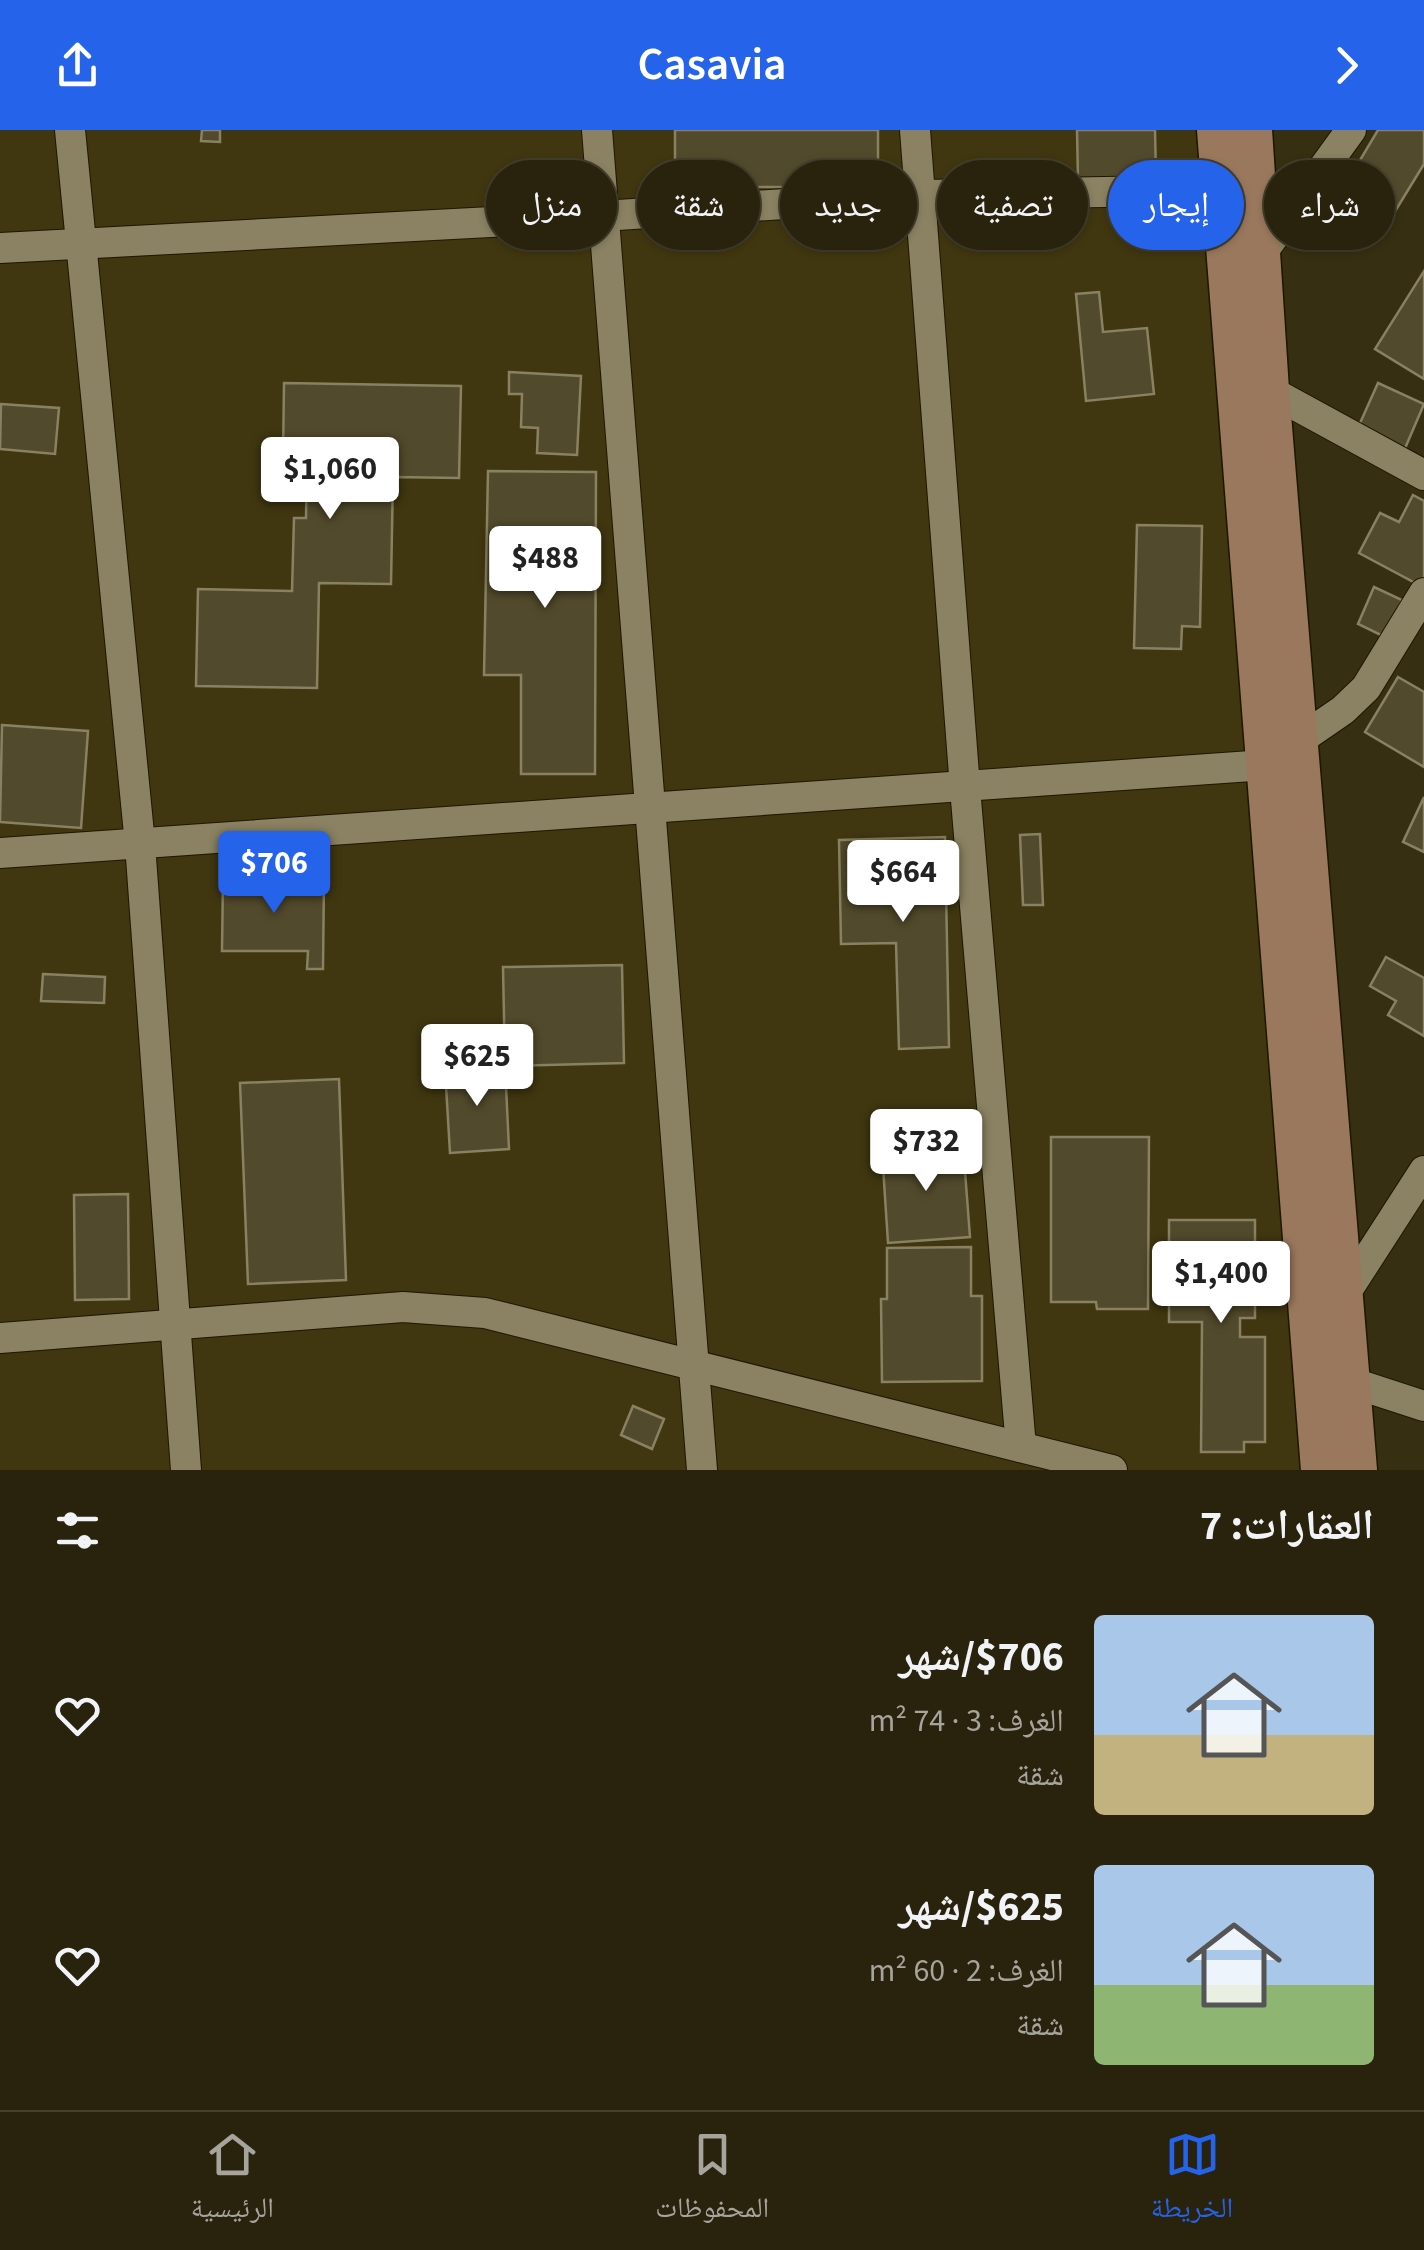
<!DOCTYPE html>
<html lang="ar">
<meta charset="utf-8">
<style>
:root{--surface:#29230d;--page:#312b16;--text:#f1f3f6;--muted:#a5a49d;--line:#45402e;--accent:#2563eb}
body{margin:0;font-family:"Source Sans 3","Noto Naskh Arabic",sans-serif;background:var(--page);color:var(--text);direction:rtl;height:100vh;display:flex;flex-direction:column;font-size:38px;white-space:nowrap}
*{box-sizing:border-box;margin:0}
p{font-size:32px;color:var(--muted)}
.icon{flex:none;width:55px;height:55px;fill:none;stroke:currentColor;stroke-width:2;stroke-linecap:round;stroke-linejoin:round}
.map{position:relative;height:1340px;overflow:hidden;direction:ltr}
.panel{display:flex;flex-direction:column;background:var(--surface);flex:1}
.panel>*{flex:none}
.guide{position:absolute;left:30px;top:30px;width:1365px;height:90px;direction:rtl;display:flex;gap:20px}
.price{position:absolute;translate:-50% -85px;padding:0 22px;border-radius:10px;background:#fff;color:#222;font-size:32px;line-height:65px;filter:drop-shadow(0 2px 5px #0008)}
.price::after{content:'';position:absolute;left:50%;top:60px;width:30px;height:22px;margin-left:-15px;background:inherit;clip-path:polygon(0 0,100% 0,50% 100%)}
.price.selected{background:var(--accent);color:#fff}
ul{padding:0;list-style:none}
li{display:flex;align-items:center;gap:30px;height:250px;padding:0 50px}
li span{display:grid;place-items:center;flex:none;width:280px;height:200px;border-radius:10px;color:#555}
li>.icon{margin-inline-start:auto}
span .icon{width:120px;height:120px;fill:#fffc;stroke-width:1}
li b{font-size:42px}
h2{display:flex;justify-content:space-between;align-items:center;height:120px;padding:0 50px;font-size:42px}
.tag{padding:0 35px;border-radius:45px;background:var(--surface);box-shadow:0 2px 8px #0004,0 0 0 2px var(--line);font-size:35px;line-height:90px}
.tag.selected{background:var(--accent);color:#fff}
header{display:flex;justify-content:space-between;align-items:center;height:130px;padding:0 50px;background:var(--accent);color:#fff;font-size:45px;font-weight:600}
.menu{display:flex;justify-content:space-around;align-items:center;height:140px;border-top:2px solid var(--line);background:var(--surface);font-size:28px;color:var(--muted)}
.menu a{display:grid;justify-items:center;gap:5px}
.menu .selected{color:var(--accent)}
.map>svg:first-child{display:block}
.built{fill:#403610}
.building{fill:#524a2c;stroke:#898161;stroke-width:2.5}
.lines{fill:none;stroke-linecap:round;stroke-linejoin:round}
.minor-casing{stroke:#1e1700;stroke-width:32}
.secondary-casing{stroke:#1e1700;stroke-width:45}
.minor{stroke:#8a8262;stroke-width:30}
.secondary{stroke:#9a785d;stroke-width:42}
</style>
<header><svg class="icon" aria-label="forward" viewBox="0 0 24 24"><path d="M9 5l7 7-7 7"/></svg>Casavia<svg class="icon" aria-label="share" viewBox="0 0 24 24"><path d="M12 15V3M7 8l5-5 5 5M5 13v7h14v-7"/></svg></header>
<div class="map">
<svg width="1424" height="1340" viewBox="0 0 1424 1340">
<rect width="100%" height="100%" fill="#372f11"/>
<!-- built -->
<polygon class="built" points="0,0 1197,0 1301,1340 0,1340"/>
<!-- building -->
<g class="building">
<polygon points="202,0 220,0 220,12 201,11"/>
<polygon points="675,0 878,0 878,50 838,51 839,31 823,31 823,57 675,57"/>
<polygon points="1077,0 1155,0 1156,47 1078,49"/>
<polygon points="1378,0 1424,0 1424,34 1383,101 1335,72"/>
<polygon points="1424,141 1424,249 1375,219"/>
<polygon points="1099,162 1103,202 1147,198 1154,264 1086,271 1076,164"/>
<polygon points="509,242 581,246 577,325 537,323 538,298 521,297 522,264 509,264"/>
<polygon points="284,253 461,256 459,348 393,347 391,454 319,453 317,558 196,556 198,459 292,461 294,388 306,388 307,329 283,329"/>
<polygon points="1378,253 1424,274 1403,323 1356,302"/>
<polygon points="1,274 59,278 55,324 0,319"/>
<polygon points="488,341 596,342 595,644 521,644 521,545 484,545"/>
<polygon points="1413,365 1424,371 1424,451 1421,456 1359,423 1380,383 1399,392"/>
<polygon points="1137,395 1202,396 1200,497 1182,496 1181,519 1134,518"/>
<polygon points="1374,457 1402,470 1385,507 1358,494"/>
<polygon points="1398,547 1424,562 1424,637 1365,602"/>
<polygon points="2,595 88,601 81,698 0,692"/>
<polygon points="1424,667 1424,722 1403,712"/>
<polygon points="1040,704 1043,775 1023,775 1020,705"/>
<polygon points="945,707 949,917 899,919 896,813 841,814 839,710"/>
<polygon points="223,748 324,749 323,839 307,839 308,821 222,821"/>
<polygon points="1386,827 1424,848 1424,906 1388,885 1396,871 1370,856"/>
<polygon points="622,835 624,933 505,936 503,837"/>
<polygon points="43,844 105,847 104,873 41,871"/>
<polygon points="505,935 509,1019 450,1023 445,939"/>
<polygon points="339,949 346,1150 248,1154 240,953"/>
<polygon points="1051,1007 1149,1007 1148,1179 1097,1179 1096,1172 1051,1172"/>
<polygon points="963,1015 970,1107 888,1113 882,1021"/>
<polygon points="128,1064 129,1169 75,1170 74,1065"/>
<polygon points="1169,1090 1255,1090 1255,1188 1240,1188 1240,1207 1265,1207 1265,1312 1244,1312 1244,1322 1201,1322 1202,1192 1169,1192"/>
<polygon points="971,1117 971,1166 982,1166 982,1251 882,1252 881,1169 887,1169 887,1118"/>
<polygon points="633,1276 664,1289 652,1319 621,1305"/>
</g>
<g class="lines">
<defs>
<g id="minor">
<polyline points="70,0 140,714 186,1340"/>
<polyline points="597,0 702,1340"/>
<polyline points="915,0 965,658 1021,1317"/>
<polyline points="0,118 603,86 920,65 1223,60"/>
<polyline points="1261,124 1351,0"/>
<polyline points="1268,260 1424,345"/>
<polyline points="1298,611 1343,580 1366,558 1424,463"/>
<polyline points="0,723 1266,635"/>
<polyline points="1339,1173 1424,1041"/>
<polyline points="0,1208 403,1177 485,1183 1112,1340"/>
<polyline points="1332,1246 1424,1276"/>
</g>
<g id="secondary">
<polyline points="1218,0 1322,1340"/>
<polyline points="1251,0 1268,260 1356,1340"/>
</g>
</defs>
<!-- minor casing -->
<use href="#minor" class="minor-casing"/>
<!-- secondary casing -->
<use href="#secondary" class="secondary-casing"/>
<!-- minor -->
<use href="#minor" class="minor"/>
<!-- secondary -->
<use href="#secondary" class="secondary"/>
</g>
</svg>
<b class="price" style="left:330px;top:392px">$1,060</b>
<b class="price" style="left:545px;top:481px">$488</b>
<b class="price selected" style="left:274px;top:786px">$706</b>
<b class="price" style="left:903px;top:795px">$664</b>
<b class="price" style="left:477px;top:979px">$625</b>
<b class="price" style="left:926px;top:1064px">$732</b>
<b class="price" style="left:1221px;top:1196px">$1,400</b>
<div class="guide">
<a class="tag">شراء</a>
<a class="tag selected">إيجار</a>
<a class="tag">تصفية</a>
<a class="tag">جديد</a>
<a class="tag">شقة</a>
<a class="tag">منزل</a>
</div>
</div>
<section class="panel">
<h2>العقارات: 7<svg class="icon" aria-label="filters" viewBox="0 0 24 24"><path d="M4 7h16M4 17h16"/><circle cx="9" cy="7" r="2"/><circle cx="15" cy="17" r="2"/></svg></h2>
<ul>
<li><span style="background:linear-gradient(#a9c7e8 60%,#c2b280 0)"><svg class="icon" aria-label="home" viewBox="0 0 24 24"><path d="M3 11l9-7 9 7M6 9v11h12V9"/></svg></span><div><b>$706/شهر</b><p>الغرف: 3 · 74 m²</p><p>شقة</p></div><svg class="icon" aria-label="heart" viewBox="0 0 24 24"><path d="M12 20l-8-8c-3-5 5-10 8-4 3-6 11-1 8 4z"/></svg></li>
<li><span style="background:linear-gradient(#a9c7e8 60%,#8fb573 0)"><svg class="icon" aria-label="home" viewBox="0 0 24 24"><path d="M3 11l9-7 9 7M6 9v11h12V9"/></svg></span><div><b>$625/شهر</b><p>الغرف: 2 · 60 m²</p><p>شقة</p></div><svg class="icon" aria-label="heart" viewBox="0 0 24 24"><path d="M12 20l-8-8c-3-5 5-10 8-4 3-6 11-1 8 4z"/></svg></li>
</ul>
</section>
<nav class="menu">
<a class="selected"><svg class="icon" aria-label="map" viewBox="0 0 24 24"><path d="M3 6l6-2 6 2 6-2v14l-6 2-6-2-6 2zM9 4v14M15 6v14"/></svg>الخريطة</a>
<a><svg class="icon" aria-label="saved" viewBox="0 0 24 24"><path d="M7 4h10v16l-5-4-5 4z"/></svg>المحفوظات</a>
<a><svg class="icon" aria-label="home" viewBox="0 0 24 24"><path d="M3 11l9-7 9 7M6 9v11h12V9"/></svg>الرئيسية</a>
</nav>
